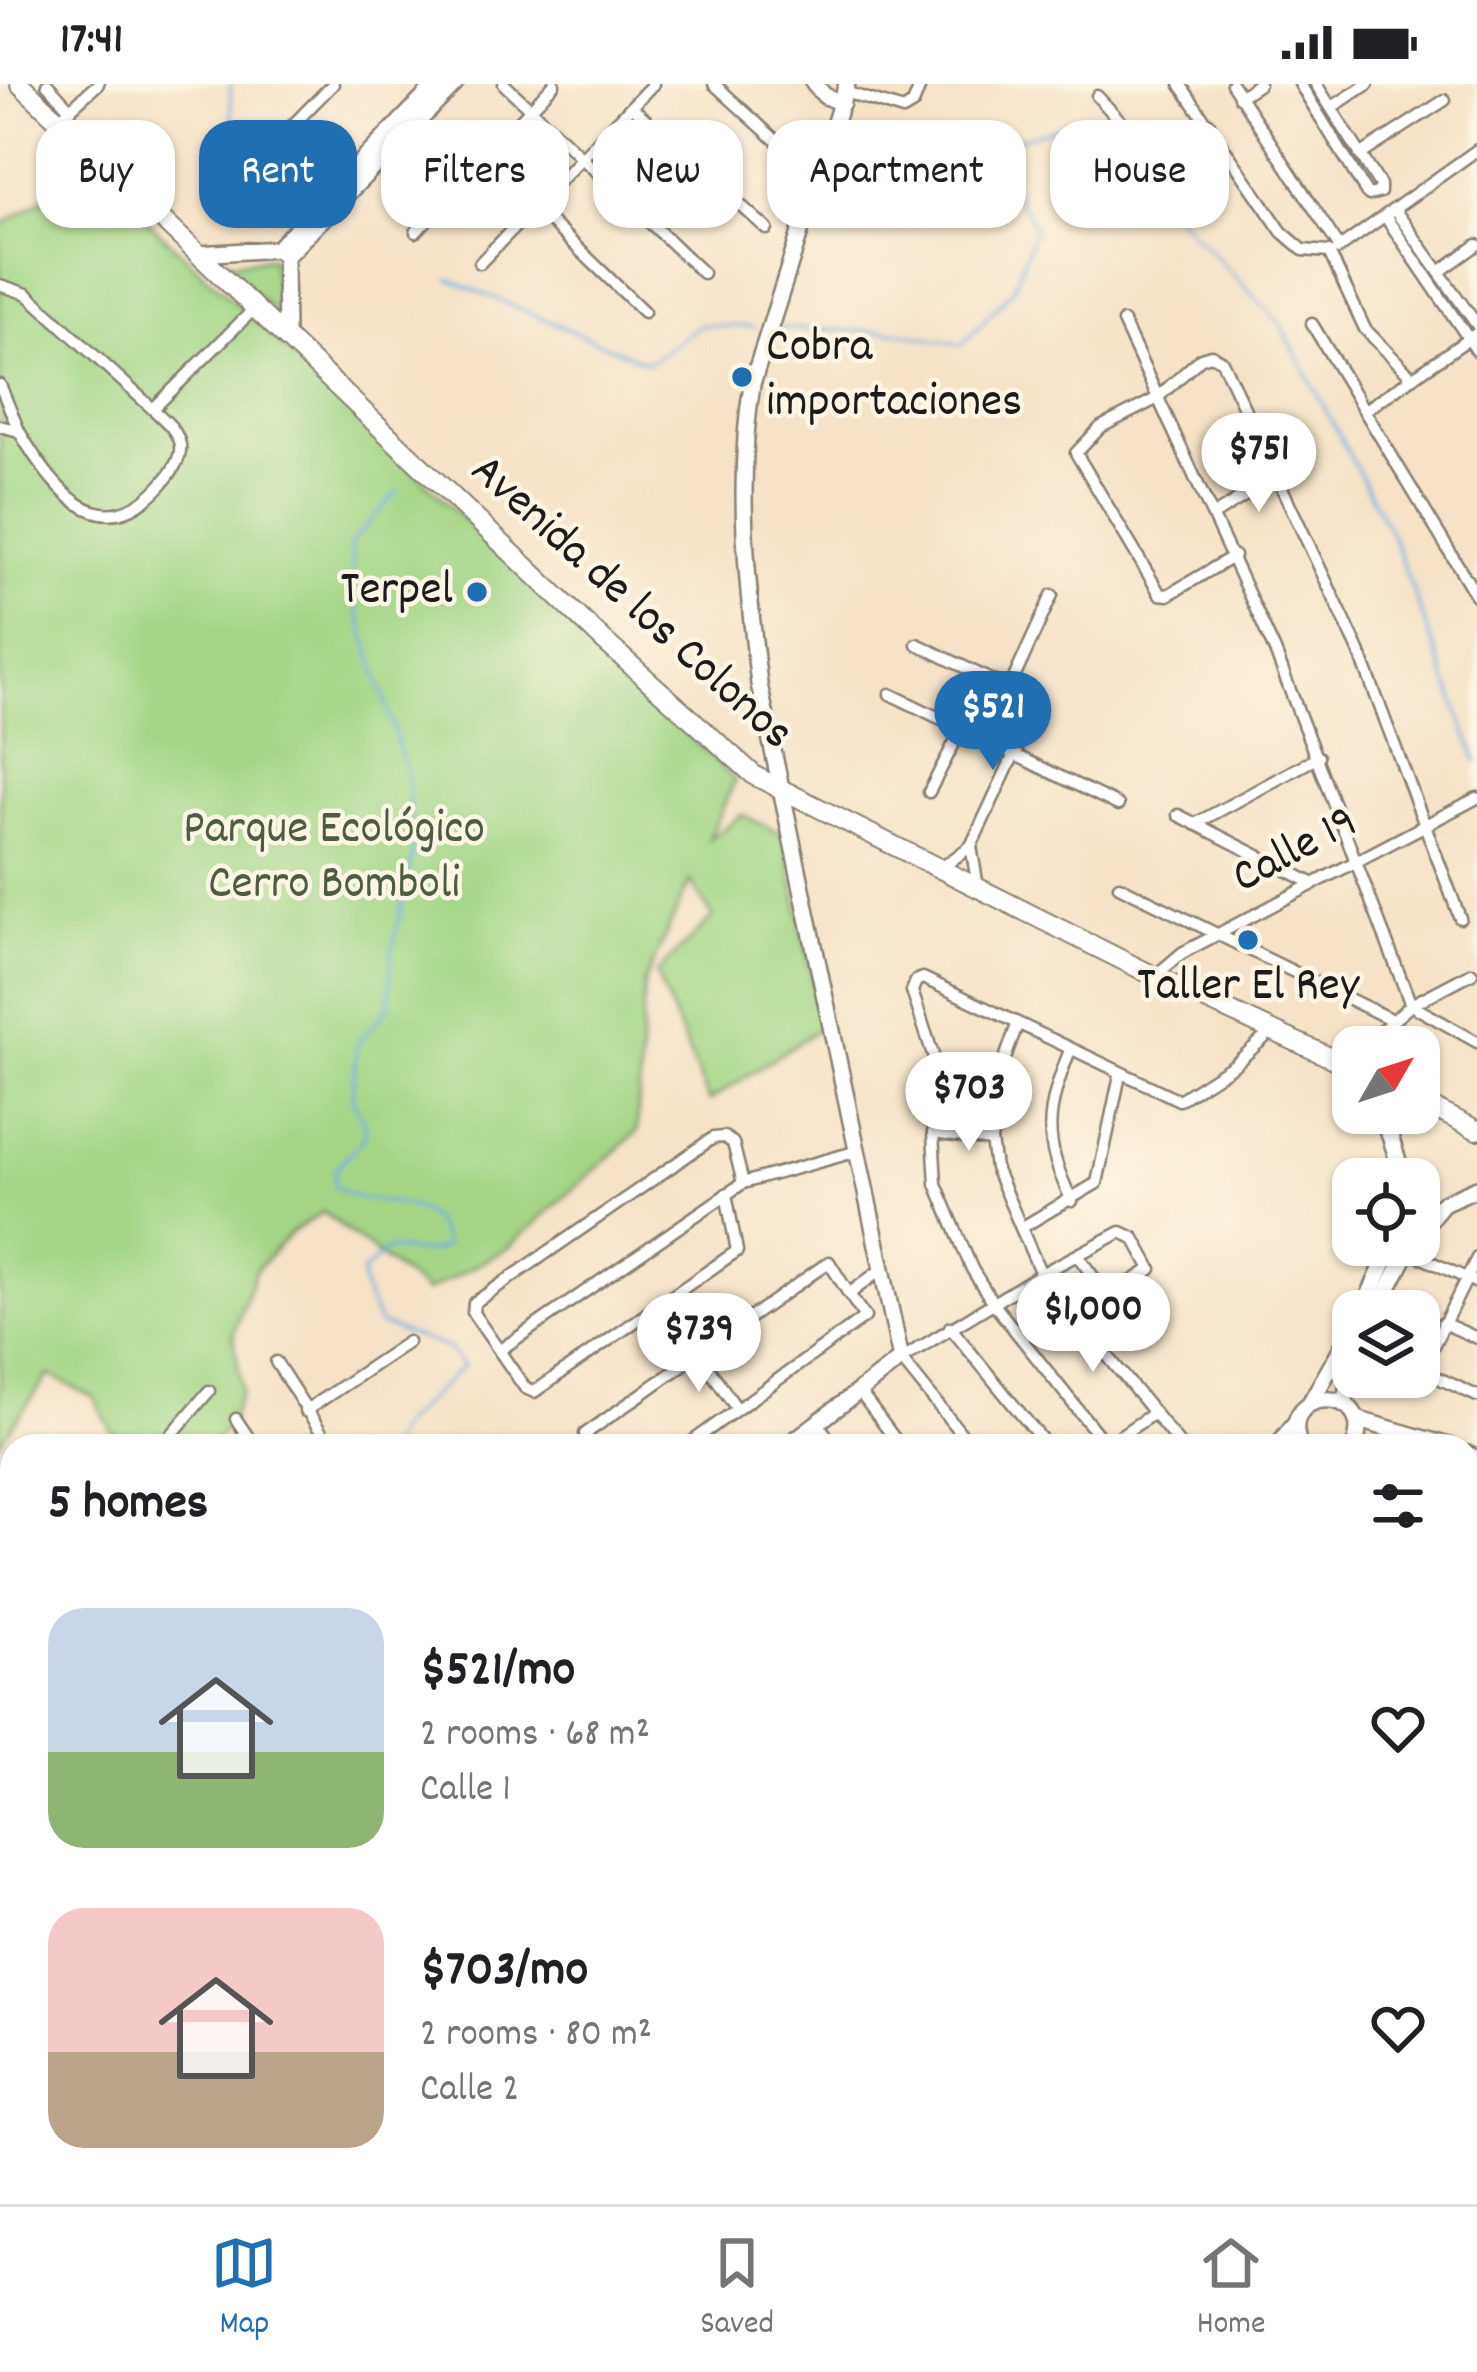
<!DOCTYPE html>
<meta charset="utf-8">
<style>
:root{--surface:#fff;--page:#f6f6f6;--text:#202124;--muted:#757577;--line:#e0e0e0;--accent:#1f6fb2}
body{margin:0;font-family:Dekko,sans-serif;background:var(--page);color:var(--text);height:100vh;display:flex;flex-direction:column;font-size:45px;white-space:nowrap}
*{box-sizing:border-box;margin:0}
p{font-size:39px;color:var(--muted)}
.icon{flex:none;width:66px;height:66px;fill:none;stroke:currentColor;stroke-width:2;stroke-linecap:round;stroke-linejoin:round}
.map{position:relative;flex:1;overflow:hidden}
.sheet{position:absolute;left:0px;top:1350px;width:1479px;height:771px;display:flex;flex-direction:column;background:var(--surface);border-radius:36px 36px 0 0;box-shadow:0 3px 9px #0004}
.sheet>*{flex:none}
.guide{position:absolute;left:36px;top:36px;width:1407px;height:108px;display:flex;gap:24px}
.needle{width:78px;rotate:51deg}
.controls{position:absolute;left:1332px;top:942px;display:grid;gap:24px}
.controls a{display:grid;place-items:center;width:108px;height:108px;border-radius:24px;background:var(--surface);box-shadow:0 3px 9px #0004;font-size:60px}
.price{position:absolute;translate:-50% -102px;padding:0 27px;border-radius:42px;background:#fff;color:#222;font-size:39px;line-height:78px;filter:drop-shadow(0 3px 6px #0008)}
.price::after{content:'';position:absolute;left:50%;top:72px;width:36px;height:27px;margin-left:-18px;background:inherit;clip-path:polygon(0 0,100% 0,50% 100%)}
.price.active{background:var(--accent);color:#fff}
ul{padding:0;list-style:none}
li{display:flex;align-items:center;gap:36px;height:300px;padding:0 48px}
li span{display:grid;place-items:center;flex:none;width:336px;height:240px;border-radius:36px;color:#555}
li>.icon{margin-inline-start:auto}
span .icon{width:144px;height:144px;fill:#fffc;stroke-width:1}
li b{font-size:51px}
h2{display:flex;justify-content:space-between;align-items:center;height:144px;padding:0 48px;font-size:51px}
.tag{padding:0 42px;border-radius:36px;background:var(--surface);box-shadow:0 3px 9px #0004;font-size:42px;line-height:108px}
.tag.active{background:var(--accent);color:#fff}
.status{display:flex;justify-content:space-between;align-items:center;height:84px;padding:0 60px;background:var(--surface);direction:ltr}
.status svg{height:33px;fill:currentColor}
.dock{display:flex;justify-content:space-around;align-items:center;height:168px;border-top:3px solid var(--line);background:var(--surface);font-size:33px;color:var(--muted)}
.dock a{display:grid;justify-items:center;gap:6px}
.dock .active{color:var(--accent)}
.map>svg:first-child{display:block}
.green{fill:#a4d686;stroke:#607951;stroke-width:3}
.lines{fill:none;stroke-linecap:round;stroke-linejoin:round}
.stream{stroke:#70aee2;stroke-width:3}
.street-casing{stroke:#887f72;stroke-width:15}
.secondary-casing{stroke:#887f72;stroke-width:20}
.highway-casing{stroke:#887f72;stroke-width:22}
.street{stroke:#fff;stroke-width:10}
.secondary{stroke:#fff;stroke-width:15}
.highway{stroke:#fff;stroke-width:18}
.poi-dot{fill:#1f6fb2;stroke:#fcf5e5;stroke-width:4.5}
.labels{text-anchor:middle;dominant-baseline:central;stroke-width:9;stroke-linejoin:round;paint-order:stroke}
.poi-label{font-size:48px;fill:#1c1c1c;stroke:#fcf5e5;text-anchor:start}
.street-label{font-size:48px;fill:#1c1c1c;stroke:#fcf5e5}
.park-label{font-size:48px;fill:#4c5d41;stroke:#fcf5e5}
</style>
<div class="status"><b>17:41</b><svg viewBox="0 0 49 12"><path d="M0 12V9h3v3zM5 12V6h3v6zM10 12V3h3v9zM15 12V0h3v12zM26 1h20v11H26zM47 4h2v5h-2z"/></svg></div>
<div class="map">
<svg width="1477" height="2120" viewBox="0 0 1477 2120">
<rect width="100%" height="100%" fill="#fcf5e5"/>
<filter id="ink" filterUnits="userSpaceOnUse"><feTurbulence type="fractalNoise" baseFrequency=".00833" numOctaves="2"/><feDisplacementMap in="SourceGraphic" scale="24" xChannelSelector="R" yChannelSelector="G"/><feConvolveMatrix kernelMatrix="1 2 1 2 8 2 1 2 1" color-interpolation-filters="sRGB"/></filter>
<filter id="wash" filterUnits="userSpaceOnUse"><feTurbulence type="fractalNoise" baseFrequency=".004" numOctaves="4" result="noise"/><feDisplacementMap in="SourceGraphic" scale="48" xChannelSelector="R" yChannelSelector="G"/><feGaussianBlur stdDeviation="2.7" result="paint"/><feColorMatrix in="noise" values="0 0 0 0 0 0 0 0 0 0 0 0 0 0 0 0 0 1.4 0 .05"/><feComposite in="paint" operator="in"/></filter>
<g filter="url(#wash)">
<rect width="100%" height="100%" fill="#f5e2c7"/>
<!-- green -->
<g class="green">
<polygon points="91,85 337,313 735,696 709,755 742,731 785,751 821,943 709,1017 656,890 713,833 690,797 644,899 637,1048 506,1165 426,1208 323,1128 292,1148 255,1187 233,1251 242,1306 230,1339 211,1362 120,1362 94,1314 49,1291 0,1358 0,142"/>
<polygon points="272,174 279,231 221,179"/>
<polygon points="12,2052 12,2109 98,2109 108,2120 0,2120 0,2061"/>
</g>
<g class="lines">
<!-- stream -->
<g class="stream">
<polyline points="230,0 235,87 264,112"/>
<polyline points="449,195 648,279 700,241 753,243"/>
<polyline points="777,244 897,248 962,261 1014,204 1035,143 988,64 1083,36 1280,239 1393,454 1477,677"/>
<path d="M388 1362 400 1342 463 1282 448 1264 379 1240 364 1206 362 1189 386 1166C406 1163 430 1175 446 1161 423 1097 375 1133 335 1102V1085L365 1053 366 1042 352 1014 357 960 389 923 392 867 414 764 407 691 358 527 350 460 398 407"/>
</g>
</g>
</g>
<g filter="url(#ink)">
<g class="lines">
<defs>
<g id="street">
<polyline points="47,0 71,26"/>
<polyline points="504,0 703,189"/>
<polyline points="714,0 805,83"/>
<polyline points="1180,0 1282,148 1303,166 1329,168 1365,245 1413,294"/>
<polyline points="1232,0 1340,164"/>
<polyline points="1300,0 1366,108 1369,111 1380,108 1380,101 1316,0"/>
<polyline points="845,8 903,26 913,20 921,0"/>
<polyline points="1097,12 1152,71 1167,68 1209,39"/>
<polyline points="1239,13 1259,0"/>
<polyline points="632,23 767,145"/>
<polyline points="1332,23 1368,0"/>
<polyline points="58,36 98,0"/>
<polyline points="280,54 333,0"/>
<polyline points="1360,71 1445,16"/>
<polyline points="535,123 644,228"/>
<polyline points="1394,125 1477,241"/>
<polyline points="1385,132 1477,267"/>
<polyline points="416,148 554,0"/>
<polyline points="1338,165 1477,66"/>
<polyline points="480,179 653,0"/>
<polyline points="1439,188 1477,161"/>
<polyline points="0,201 27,210 153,325"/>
<polyline points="1123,238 1275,567 1411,921 1477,958"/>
<polyline points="1312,240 1477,513"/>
<polyline points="0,301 19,347"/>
<polyline points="1367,325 1477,249"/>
<path d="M0 342 19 347C51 402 99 468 160 402 169 392 182 376 180 361 177 345 164 336 153 325L254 225"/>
<polyline points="1214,431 1278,391"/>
<polyline points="1234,472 1168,511 1160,510 1076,369 1101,343 1156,315 1201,274 1211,271 1222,277 1359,567 1460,834"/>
<polyline points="917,560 1038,619 971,762 978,803"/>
<polyline points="1009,605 1052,511"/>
<polyline points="890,610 1118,721"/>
<polyline points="929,708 961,646"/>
<polyline points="1178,731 1314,800"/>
<polyline points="1195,740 1318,673"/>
<polyline points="940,785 971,762"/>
<polyline points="1119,802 1392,936"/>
<polyline points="1155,892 1182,869 1477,714"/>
<polyline points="1017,941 1001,986 991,1057 995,1084 1041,1190 1181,1362"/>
<polyline points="1363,963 1411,921 1472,889"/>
<path d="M1070 966C1045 1030 1042 1055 1072 1117"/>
<polyline points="933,1049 991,1057"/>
<polyline points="726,1110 737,1167 534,1308 525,1304 473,1229 474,1219 713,1054 724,1053 733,1059 743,1099"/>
<polyline points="1021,1144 1097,1099 1120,991"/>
<polyline points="1407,1167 1477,1199"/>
<polyline points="1443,1239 1477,1254"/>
<polyline points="950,1243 1047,1362"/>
<polyline points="500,1266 743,1099 858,1067"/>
<polyline points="699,1270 737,1325"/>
<polyline points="276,1278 330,1362"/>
<polyline points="1419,1285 1477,1312"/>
<polyline points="1421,1286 1477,1174"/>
<polyline points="859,1307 900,1362"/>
<polyline points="305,1327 408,1258"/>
<polyline points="236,1335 254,1362"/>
<polyline points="817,1338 834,1362"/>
<polyline points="162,1362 209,1307"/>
<polyline points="593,1362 585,1350 829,1178 849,1210 883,1184"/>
<polyline points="686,1362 865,1233 849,1210"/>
<polyline points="971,1362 901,1275 1041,1190 1121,1148 1134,1154 1151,1185 1108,1213 1078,1172"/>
<polyline points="1105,1362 1154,1329"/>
<polyline points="1107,1362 993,1219 972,1185 936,1100 933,1049 939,989 912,907 916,897 923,894 1179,1016 1234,981 1272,947"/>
<polyline points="8,1416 12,1423"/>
<polyline points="1467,1449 1477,1427"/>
<polyline points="1467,1459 1477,1464"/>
<polyline points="1467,1517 1477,1522"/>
<polyline points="0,1529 12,1521"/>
<polyline points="1467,1571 1477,1576"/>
<polyline points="0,1615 12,1606"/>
<polyline points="1467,1630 1477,1635"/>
<polyline points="1467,1696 1477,1675"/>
<polyline points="0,1703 12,1694"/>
<polyline points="0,1733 12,1748"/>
<polyline points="1469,1751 1477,1736"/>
<polyline points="0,1756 12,1771"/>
<polyline points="0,1806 12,1799"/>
<polyline points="3,1929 12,1940"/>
<polyline points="0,2030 12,2021"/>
<polyline points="1467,2081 1477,2078"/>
<polyline points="158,2109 168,2120"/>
<polyline points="288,2109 297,2120"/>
<polyline points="303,2109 312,2120"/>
<polyline points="470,2109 479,2120"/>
<polyline points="557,2109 567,2120"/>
<polyline points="919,2109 917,2113 931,2120"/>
<polyline points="1020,2109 1026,2120"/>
<polyline points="1039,2109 1061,2120"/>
<polyline points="1160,2109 1167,2120"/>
<polyline points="1202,2109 1210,2120"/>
<polyline points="1285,2109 1292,2120"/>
<polyline points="1369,2109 1376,2120"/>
<polyline points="327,2120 342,2109"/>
<polyline points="375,2120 389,2109"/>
</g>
<g id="secondary">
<polyline points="814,0 825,12 842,19"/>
<polyline points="280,168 285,173 286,253"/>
<polyline points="198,170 277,165 437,0"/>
<polyline points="285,173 455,0"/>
<polyline points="1377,1029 1390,1052 1404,1095"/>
<polyline points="1419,1148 1443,1119 1477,1104"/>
<polyline points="1362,1227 1392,1161"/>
<polyline points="1377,1227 1411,1161"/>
<polyline points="1310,1319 1353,1244"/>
<polyline points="1344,1320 1353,1277"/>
<polyline points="1356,1335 1449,1362"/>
<path d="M787 1362 901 1275 759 600C747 502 736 399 752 300L847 0"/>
<polyline points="1277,1362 1296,1338"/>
<path d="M1300 1362C1274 1301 1379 1300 1354 1362"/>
<polyline points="1467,1370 1477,1375"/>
<polyline points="1467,1391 1477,1396"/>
<polyline points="1467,1825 1477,1816"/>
<polyline points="352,2120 367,2109"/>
<polyline points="1137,2120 1149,2109"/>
</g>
<g id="highway">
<polyline points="20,0 603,556 755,692 1154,892 1353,984"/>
<polyline points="1419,1017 1477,1046"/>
</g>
</defs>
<!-- street casing -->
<use href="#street" class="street-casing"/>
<!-- secondary casing -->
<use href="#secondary" class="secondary-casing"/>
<!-- highway casing -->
<use href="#highway" class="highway-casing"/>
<!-- street -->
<use href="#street" class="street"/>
<!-- secondary -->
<use href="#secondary" class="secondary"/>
<!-- highway -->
<use href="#highway" class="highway"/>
</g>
</g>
<!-- markers -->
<g class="poi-dot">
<circle cx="742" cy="293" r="12"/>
<circle cx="477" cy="508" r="12"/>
<circle cx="1248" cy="856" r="12"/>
</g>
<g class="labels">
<!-- poi labels -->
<g class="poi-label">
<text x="766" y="265">Cobra<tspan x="766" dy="55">importaciones</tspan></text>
<text x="453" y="508" text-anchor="end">Terpel</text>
<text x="1248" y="904" text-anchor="middle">Taller El Rey</text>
</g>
<!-- street labels -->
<g class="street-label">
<text transform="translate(630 520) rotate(42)">Avenida de los Colonos</text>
<text transform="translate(1296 768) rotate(-28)">Calle 19</text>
</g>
<!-- park labels -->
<g class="park-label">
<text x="334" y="747">Parque Ecológico<tspan x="334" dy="55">Cerro Bomboli</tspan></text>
</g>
</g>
</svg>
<div class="controls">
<a><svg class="needle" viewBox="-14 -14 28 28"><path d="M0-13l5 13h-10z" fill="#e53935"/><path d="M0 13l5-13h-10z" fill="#757577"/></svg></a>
<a><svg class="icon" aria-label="locate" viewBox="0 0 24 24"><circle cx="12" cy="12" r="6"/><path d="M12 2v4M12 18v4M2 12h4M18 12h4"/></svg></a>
<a><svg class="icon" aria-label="layers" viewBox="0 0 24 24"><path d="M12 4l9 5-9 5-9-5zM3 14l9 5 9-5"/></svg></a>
</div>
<b class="price" style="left:1259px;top:431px">$751</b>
<b class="price active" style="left:993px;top:689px">$521</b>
<b class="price" style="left:969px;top:1070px">$703</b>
<b class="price" style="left:1093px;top:1291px">$1,000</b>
<b class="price" style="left:699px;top:1311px">$739</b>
<div class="guide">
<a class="tag">Buy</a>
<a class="tag active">Rent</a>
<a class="tag">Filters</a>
<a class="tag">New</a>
<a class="tag">Apartment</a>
<a class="tag">House</a>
</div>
<section class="sheet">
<h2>5 homes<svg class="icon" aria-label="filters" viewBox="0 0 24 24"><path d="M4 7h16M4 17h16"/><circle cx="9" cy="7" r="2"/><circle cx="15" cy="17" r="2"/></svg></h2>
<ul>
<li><span style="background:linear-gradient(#c9d6e8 60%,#8fb573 0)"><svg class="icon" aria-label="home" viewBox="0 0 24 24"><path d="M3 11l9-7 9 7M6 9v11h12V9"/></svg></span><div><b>$521/mo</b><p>2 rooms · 68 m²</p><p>Calle 1</p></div><svg class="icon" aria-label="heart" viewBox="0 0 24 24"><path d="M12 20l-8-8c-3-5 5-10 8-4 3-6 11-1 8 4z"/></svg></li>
<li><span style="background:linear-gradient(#f6c9c9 60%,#b9a48a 0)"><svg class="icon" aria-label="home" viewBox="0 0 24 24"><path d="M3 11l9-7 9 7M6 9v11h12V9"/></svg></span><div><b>$703/mo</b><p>2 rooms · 80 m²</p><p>Calle 2</p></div><svg class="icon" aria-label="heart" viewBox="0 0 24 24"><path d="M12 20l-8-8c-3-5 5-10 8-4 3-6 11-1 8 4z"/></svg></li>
</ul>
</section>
</div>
<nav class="dock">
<a class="active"><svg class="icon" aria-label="map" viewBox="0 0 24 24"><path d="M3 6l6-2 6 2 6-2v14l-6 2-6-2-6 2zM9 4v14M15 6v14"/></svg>Map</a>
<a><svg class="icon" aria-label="saved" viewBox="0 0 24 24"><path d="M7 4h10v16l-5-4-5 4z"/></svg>Saved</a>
<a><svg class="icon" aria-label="home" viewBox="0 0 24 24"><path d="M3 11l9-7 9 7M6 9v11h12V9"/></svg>Home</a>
</nav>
